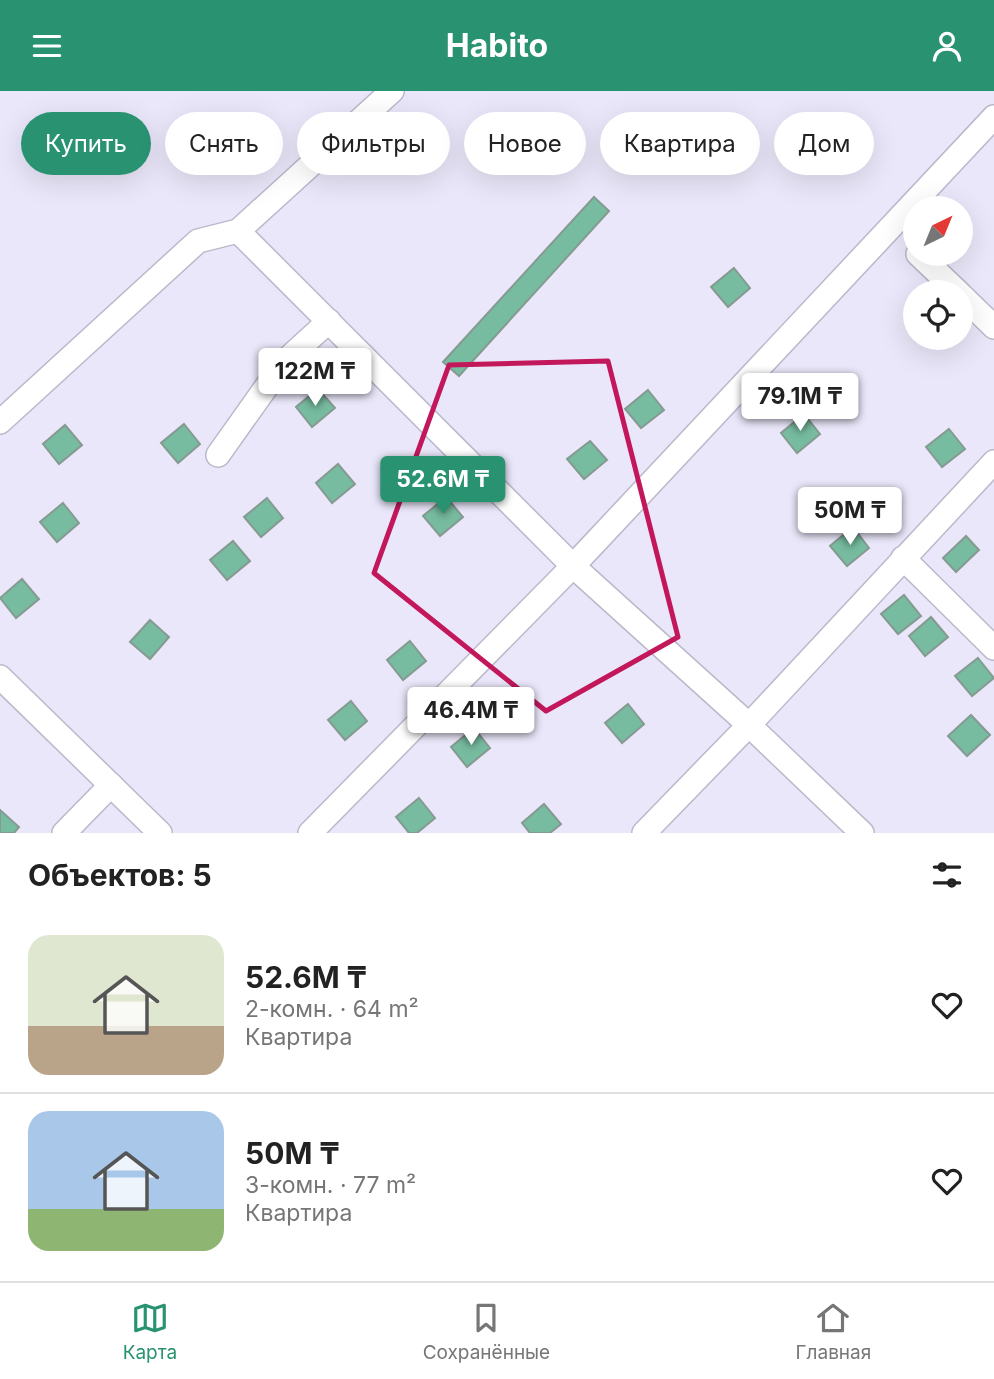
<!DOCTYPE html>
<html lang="ru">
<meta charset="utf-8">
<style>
:root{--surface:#fff;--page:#f6f6f6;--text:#222;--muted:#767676;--line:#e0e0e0;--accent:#299270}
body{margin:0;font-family:Inter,sans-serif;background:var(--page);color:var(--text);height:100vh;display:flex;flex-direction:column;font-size:26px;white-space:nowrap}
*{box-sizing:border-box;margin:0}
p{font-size:23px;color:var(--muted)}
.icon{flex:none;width:38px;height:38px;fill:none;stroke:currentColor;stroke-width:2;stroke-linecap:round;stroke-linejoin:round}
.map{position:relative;height:742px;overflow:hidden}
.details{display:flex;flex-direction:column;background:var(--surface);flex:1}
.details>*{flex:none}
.top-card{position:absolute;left:21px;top:21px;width:952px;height:63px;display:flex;gap:14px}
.needle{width:46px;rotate:43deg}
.controls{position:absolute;left:903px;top:105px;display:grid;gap:14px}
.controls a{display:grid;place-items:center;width:70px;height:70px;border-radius:50%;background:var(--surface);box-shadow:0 7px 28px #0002;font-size:35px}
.price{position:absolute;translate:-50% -60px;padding:0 16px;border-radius:7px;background:#fff;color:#222;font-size:23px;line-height:46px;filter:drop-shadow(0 2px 4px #0008)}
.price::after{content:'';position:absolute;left:50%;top:42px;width:21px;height:16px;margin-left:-10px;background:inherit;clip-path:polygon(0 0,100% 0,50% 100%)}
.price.selected{background:var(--accent);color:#fff}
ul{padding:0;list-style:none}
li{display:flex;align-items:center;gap:21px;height:175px;padding:0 28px}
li+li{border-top:2px solid var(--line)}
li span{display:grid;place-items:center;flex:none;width:196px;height:140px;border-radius:21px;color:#555}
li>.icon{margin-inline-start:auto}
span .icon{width:84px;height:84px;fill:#fffc;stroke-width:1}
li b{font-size:30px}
h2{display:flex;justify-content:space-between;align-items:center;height:84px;padding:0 28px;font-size:30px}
.pill{padding:0 24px;border-radius:32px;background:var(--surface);box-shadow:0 7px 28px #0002;font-size:24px;line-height:63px}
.pill.selected{background:var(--accent);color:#fff}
header{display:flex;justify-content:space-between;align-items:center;height:91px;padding:0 28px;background:var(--accent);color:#fff;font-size:32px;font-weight:700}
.dock{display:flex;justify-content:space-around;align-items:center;height:98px;border-top:2px solid var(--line);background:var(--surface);font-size:19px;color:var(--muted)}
.dock a{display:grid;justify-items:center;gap:4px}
.dock .selected{color:var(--accent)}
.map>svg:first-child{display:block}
.building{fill:#77bca0;stroke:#859a91;stroke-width:2}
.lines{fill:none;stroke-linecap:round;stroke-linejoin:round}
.minor-casing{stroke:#bbb8ca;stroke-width:26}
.minor{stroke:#fff;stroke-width:23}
.marked{fill:none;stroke:#c2185b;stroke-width:5;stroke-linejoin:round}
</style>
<header><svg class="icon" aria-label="menu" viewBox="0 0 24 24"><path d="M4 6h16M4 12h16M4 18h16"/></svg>Habito<svg class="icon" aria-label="person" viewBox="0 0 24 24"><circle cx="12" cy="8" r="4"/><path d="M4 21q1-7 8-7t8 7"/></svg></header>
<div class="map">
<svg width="994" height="742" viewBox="0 0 994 742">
<rect width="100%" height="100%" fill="#eae7fa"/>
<!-- building -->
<g class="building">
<polygon points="594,106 609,120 459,285 443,271"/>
<polygon points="734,177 750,197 728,216 711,196"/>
<polygon points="318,298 335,317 312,336 296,316"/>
<polygon points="648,299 664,319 641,337 625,318"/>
<polygon points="804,323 820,343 797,362 781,342"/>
<polygon points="184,333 200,353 178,372 161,352"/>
<polygon points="65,334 82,354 59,373 43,353"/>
<polygon points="949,338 965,358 942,376 926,356"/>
<polygon points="590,350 607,369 584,388 567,368"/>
<polygon points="338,373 355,393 332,412 316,392"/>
<polygon points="446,406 463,426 440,445 423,425"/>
<polygon points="267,407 283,427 261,446 244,426"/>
<polygon points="63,412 79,432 57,451 40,431"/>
<polygon points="853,436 869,457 847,475 830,455"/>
<polygon points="966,445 979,459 956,481 943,467"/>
<polygon points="233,450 250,470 227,489 210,469"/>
<polygon points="22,488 39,508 16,527 0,507"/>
<polygon points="904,504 921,525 898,543 881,523"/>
<polygon points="931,526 948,546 925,565 909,545"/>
<polygon points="150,529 169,546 150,568 130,551"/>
<polygon points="410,550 426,570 403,589 387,569"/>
<polygon points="978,567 994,587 972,605 955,585"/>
<polygon points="351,610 367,630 345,649 328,629"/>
<polygon points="628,613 644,633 622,652 605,632"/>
<polygon points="971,624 990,644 967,665 948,645"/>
<polygon points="474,637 490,657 467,676 451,656"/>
<polygon points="419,707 435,727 417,742 409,742 396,726"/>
<polygon points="544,713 561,733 550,742 530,742 522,732"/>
<polygon points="0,719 19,736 14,742 0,742"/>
</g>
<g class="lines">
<defs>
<g id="minor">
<polyline points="238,140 573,475 749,634 862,742"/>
<polyline points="918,163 958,201"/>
<polyline points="961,204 994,236"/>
<polyline points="0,331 198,150 238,140 392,0"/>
<polyline points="218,364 284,271 329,230"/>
<polyline points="903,467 994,557"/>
<polyline points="0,586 160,742"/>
<polyline points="64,742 111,694"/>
<polyline points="310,742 573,475 994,26"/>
<polyline points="644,742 749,634 994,371"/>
</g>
</defs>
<!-- minor casing -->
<use href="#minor" class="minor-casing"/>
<!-- minor -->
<use href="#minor" class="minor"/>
</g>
<!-- marked area -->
<path class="marked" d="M608 270 678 546 546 620 374 482 449 274Z"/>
</svg>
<div class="controls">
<a><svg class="needle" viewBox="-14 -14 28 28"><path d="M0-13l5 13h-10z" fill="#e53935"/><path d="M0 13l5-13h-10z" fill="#767676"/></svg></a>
<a><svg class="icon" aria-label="locate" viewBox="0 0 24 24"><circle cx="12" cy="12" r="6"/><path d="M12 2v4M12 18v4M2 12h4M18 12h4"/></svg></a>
</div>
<b class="price" style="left:315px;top:317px">122M ₸</b>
<b class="price" style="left:800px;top:342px">79.1M ₸</b>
<b class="price selected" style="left:443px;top:425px">52.6M ₸</b>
<b class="price" style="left:850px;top:456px">50M ₸</b>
<b class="price" style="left:471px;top:656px">46.4M ₸</b>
<div class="top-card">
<a class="pill selected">Купить</a>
<a class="pill">Снять</a>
<a class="pill">Фильтры</a>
<a class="pill">Новое</a>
<a class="pill">Квартира</a>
<a class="pill">Дом</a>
</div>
</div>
<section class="details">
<h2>Объектов: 5<svg class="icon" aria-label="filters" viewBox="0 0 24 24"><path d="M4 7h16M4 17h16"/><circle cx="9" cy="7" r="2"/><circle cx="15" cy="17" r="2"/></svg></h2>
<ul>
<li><span style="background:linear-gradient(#dfe7d0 65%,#b9a48a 0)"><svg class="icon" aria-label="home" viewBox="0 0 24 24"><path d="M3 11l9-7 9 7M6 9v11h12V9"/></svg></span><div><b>52.6M ₸</b><p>2-комн. · 64 m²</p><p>Квартира</p></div><svg class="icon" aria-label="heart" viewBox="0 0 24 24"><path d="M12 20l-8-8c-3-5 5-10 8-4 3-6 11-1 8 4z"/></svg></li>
<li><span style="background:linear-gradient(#a9c7e8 70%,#8fb573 0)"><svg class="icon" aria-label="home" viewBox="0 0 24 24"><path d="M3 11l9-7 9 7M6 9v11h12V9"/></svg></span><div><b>50M ₸</b><p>3-комн. · 77 m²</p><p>Квартира</p></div><svg class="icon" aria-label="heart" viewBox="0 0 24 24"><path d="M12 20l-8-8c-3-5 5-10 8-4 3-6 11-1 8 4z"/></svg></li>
</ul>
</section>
<nav class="dock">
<a class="selected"><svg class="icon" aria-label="map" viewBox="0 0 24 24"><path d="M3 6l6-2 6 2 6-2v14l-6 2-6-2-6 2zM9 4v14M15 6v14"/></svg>Карта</a>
<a><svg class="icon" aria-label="saved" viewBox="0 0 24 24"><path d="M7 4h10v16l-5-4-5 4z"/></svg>Сохранённые</a>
<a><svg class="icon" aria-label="home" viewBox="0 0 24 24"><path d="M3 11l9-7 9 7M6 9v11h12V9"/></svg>Главная</a>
</nav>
